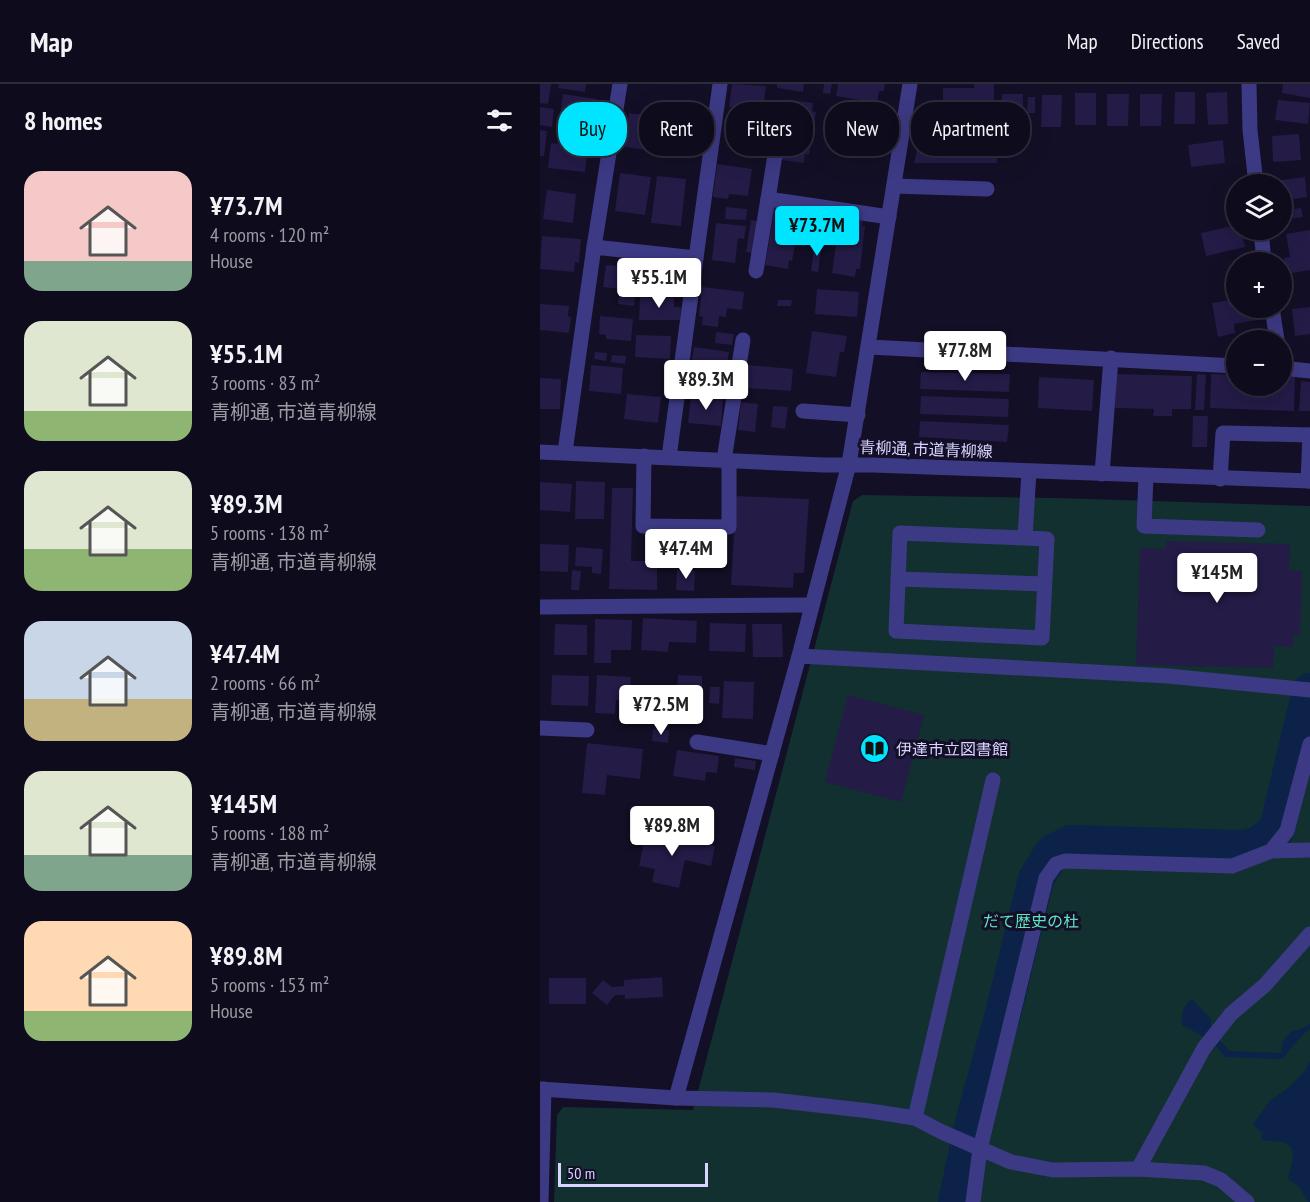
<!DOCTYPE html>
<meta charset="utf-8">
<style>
:root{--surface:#0e0b1c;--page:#171425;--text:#f1f3f6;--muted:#9b9ba3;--line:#2e2b3b;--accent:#00e5ff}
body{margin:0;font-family:"PT Sans Narrow","Noto Sans JP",sans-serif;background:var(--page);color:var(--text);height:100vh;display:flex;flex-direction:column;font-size:22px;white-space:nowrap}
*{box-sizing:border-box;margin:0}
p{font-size:20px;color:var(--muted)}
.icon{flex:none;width:33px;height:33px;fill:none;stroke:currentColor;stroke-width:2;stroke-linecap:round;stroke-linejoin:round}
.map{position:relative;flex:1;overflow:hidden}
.details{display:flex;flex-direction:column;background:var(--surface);width:540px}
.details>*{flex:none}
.guide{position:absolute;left:18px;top:18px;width:570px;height:54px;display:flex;gap:12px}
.buttons{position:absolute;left:686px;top:90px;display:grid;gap:12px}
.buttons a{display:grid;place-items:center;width:66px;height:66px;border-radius:50%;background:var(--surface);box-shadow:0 6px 24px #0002,0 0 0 2px var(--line);font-size:30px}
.scale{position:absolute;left:18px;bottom:15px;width:150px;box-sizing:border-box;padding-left:6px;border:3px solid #d9d4ff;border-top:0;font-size:16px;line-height:21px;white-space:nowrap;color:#d9d4ff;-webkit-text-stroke:4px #130f26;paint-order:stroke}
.price{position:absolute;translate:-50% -51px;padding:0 14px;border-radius:6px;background:#fff;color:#222;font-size:20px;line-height:39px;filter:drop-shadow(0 2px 3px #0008)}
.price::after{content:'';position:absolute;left:50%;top:36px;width:18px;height:14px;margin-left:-9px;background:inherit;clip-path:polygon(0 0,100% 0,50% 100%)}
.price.current{background:var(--accent);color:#111}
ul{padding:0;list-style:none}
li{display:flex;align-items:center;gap:18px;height:150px;padding:0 24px}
li span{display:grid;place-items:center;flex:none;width:168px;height:120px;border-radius:18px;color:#555}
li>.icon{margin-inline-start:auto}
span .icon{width:72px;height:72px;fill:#fffc;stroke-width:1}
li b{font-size:26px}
h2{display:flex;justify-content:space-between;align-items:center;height:72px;padding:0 24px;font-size:26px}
.tag{padding:0 21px;border-radius:24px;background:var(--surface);box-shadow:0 6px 24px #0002,0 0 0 2px var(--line);font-size:21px;line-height:54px}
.tag.current{background:var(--accent);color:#111}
header{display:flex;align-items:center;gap:36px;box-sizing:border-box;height:84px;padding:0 30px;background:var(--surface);border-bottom:2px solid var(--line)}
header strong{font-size:28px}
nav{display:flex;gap:33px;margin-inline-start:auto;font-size:21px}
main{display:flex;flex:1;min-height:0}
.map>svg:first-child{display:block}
.green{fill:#12302f}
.water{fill:#0c2248}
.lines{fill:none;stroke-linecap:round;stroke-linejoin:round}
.river{stroke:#0c2248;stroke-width:36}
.building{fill:#241b47}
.minor{stroke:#3d3a85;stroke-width:15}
.labels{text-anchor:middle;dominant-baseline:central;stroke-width:6;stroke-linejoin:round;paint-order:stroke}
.street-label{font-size:16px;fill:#d9d4ff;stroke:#130f26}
.poi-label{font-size:16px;fill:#d9d4ff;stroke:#130f26;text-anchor:start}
.park-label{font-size:16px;fill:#5fe0c0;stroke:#130f26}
</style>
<header>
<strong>Map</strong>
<nav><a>Map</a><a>Directions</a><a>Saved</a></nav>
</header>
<main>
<section class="details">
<h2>8 homes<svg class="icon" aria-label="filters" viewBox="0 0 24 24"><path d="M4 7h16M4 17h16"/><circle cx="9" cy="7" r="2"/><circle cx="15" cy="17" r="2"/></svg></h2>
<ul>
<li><span style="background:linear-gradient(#f6c9c9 75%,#7fa58c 0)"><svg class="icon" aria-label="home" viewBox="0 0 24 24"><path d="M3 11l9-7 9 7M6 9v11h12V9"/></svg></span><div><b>¥73.7M</b><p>4 rooms · 120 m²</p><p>House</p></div></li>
<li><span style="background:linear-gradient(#dfe7d0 75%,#8fb573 0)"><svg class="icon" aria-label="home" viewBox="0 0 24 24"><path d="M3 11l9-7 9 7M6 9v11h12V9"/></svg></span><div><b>¥55.1M</b><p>3 rooms · 83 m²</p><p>青柳通, 市道青柳線</p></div></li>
<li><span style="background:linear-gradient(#dfe7d0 65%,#8fb573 0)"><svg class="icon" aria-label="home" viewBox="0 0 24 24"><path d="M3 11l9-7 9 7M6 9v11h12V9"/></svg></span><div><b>¥89.3M</b><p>5 rooms · 138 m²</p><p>青柳通, 市道青柳線</p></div></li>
<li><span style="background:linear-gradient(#c9d6e8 65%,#c2b280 0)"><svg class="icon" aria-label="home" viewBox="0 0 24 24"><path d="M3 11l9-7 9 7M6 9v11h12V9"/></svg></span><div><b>¥47.4M</b><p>2 rooms · 66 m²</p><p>青柳通, 市道青柳線</p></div></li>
<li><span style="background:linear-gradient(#dfe7d0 70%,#7fa58c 0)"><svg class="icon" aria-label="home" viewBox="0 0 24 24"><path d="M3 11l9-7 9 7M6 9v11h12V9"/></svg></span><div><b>¥145M</b><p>5 rooms · 188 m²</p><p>青柳通, 市道青柳線</p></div></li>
<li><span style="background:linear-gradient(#ffd9b3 75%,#8fb573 0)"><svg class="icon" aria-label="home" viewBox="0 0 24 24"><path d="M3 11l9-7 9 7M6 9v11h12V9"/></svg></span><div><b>¥89.8M</b><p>5 rooms · 153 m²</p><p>House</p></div></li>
</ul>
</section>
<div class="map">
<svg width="770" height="1118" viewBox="0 0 770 1118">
<rect width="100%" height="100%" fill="#130f26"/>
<!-- green -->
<polygon class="green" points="322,411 515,414 770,422 770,1118 14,1118 17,1031 23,1023 153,1026 313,417"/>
<!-- water -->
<g class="water">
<path d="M652 915 671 935V947L690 967 741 969 743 957 752 947 759 946 770 940V945C759 952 752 965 742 975L685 973C675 958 658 949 642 941 641 929 643 922 652 915Z"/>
<polygon points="770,977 770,1118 768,1118 760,1104 748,1095 753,1073 751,1063 744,1058 721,1056 722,1049 713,1040 730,1017 749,1003 764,988"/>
</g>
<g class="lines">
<!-- river -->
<polyline class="river" points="416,1118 433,1039 464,926 496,795 512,769 531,759 702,764 719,760 737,745 770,607"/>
</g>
<!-- building -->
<g class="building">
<polygon points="0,0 11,0 8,20 0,19"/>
<polygon points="19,0 46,0 45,8 18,4"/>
<polygon points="192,0 226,2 223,26 189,23"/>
<polygon points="237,0 264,0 263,8 237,4"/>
<polygon points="284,0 292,0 290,10 283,9"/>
<polygon points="298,0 345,0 344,7 339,7 337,19 296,12"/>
<polygon points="434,0 454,0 454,30 415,31 415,22 403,22 403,4 434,4"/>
<polygon points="743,0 770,0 770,14 742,9"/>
<polygon points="635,8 655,8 655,40 634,40"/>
<polygon points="687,8 688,40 668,41 666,9"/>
<rect x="535" y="9" width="21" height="32"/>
<polygon points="23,10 57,15 55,36 20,32"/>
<rect x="462" y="10" width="21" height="32"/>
<polygon points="567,10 589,10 588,42 567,42"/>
<polygon points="600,10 622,10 621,42 600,42"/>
<polygon points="502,11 522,11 521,43 501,43"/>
<polygon points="488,13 495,13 495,29 487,29"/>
<polygon points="251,16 273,19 272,27 276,28 269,71 265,70 264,79 241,76"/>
<polygon points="738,16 770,19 768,40 735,36"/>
<polygon points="227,18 235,19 231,49 223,48"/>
<polygon points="0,23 14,25 12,43 0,41"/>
<polygon points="293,25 332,31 327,61 313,59 315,48 290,45"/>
<polygon points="127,27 158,29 155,62 131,60 132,49 125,48"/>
<polygon points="89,29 112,32 107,66 85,63"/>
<polygon points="208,31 222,33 220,47 206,45"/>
<polygon points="0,46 7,47 4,72 0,72"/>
<polygon points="759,50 761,76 733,78 732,52"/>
<polygon points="380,54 457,54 457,79 374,79"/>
<polygon points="683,56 685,79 651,83 648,61"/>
<polygon points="11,59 48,63 45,88 8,84"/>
<polygon points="177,80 212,85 208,112 189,110 188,115 173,113"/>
<polygon points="80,89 111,93 105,131 75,127"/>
<polygon points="117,92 146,95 141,142 111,139"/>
<polygon points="765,93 767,113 741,117 741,100 735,100 734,97"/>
<polygon points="7,106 36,110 33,139 3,135"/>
<polygon points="186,123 207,125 206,136 185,135"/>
<polygon points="235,123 258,127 257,134 260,134 252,177 249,176 248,185 225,181"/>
<polygon points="761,124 763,133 741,136 741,127"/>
<polygon points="300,132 323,135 322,142 325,142 320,185 316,185 315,193 292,189"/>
<polygon points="211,136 218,137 213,169 206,168"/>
<polygon points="176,139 206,142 204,155 198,154 195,179 172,176"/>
<polygon points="696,141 696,146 707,146 709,153 703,154 705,163 666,172 661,149"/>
<polygon points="770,146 770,186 746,190 744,174 750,173 746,150"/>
<polygon points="2,152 41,155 39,179 35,178 34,188 0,185"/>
<polygon points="275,157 282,158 278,188 271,187"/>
<polygon points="66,181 98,184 94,222 78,220 80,205 63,203"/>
<polygon points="100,199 114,200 113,210 100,209"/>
<polygon points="162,203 204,208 202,226 187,224 186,233 179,232 178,243 162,241 163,233 159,232"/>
<polygon points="277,205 319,208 317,233 275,230"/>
<polygon points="100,213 134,214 134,223 141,223 140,236 99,236"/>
<polygon points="696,215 696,224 721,224 723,235 694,240 695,249 678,253 672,219"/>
<polygon points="238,216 252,216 251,222 237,222"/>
<polygon points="0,220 29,222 28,232 31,233 29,249 0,246"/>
<polygon points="770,223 770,250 755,252 752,225"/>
<polygon points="60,232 93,235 91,257 66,255 66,251 59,250"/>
<polygon points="272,247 307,252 304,268 300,268 296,293 266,289"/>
<polygon points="176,248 194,250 192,261 175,259"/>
<polygon points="96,251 131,252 130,275 95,273"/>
<polygon points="154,263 189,268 185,291 150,287"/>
<polygon points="55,268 67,269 66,277 54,275"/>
<polygon points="72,271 86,272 85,280 71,278"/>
<polygon points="51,281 83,284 81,310 49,307"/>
<polygon points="207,281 253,285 251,307 205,304"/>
<polygon points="381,288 470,290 469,308 380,305"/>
<polygon points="576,290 652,292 651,325 632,325 632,332 613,332 614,325 575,324"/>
<polygon points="657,290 666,291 664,326 655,326"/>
<polygon points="671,290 696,291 696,302 741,302 741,292 755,293 754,327 670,324"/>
<polygon points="499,293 554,296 552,327 498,324"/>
<polygon points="0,294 21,295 20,325 0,325"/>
<polygon points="761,297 770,298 770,327 759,327"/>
<polygon points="87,310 121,313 118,339 84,335"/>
<polygon points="151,311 183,314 181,342 148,339"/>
<polygon points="381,312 469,315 468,333 380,330"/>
<polygon points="201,318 218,320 215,348 198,346"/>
<polygon points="233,322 248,323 245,345 231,343"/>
<polygon points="653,332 668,332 667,363 652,363"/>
<polygon points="380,337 469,341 467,358 379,353"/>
<polygon points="36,397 65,398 64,435 35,435"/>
<polygon points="0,398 32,400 30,428 0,426"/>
<polygon points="72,404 93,404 91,477 117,477 117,506 69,505"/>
<polygon points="196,412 269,415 264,489 254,489 253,504 191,501"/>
<polygon points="626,457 750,460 749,486 762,487 760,551 754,551 753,563 734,562 733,584 596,581 600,464 626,465"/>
<polygon points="0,460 29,461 28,488 0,487"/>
<polygon points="36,463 63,465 61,490 52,489 52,483 35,482"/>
<polygon points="32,486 41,487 39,506 31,506"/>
<polygon points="137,486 155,487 154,507 136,506"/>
<polygon points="103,534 157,537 156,559 129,558 128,568 101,566"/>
<polygon points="55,535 92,536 91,566 71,566 71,579 54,579"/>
<polygon points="170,539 206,540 205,568 169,567"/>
<polygon points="15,540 47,541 47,571 14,571"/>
<polygon points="212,540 242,540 243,573 213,573"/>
<polygon points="12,591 49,592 48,622 11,621"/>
<polygon points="57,591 91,593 89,617 76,616 75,630 55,629"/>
<polygon points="138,591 162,592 162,606 137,605"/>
<polygon points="184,597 214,598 213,635 182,634"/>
<polygon points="116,602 134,603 134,608 163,609 162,633 153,633 153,639 114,638"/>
<polygon points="170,603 180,603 179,620 169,619"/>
<polygon points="308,611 384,631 361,718 285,698"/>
<polygon points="113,645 129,646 128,659 112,657"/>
<polygon points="47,659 103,665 100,695 67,691 65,711 42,709"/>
<polygon points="137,666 179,672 177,689 166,688 165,697 133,692"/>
<polygon points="195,674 216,677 215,686 194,683"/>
<polygon points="106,748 175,762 171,782 145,776 139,804 112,798 115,785 99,782"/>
<polygon points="122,893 123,913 85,915 85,911 75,911 67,921 52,909 63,896 72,903 84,902 84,896"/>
<rect x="9" y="894" width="37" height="26"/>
</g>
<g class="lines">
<!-- minor -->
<g class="minor">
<polyline points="709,0 710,46 716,100"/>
<polyline points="240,39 228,115 349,133"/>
<polyline points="354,102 447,105"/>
<polyline points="721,146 724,178"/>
<polyline points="54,163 80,0"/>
<polyline points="156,174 180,0"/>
<polyline points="216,187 228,115"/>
<polyline points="732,224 737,256"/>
<polyline points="329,263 696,282"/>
<polyline points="741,284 770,287"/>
<polyline points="263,327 318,331"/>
<polyline points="0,368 284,381 333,381 770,397"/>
<polyline points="25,368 54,163 156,174 129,373"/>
<polyline points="104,372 103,442 189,443 189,376"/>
<polyline points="184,376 203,256"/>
<polyline points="562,390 571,274"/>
<polyline points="606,392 604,442 718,446"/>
<polyline points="680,395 683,349 770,351"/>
<polyline points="768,397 770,351"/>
<polyline points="485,454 507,455 502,554 356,547 360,449 485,454 489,387"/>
<polyline points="358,495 504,500"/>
<polyline points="0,523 272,521"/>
<polyline points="259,572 628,592 770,606"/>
<polyline points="0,644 47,646"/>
<polyline points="157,658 232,670"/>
<polyline points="731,767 770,766"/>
<polyline points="0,1005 136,1014 233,1016 330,1027 375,1034 402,1048 471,1078 513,1086 598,1085 664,1089 681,1096 707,1118"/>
<polyline points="136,1014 259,572 309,380 370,0"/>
<polyline points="375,1034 453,696"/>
<polyline points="598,1085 664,964 691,930 725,901 770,850"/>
<polyline points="1,1118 4,1005"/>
<polyline points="433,1118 440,1065 506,794 516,780 525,777 692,782 731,767 747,747 770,660"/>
</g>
</g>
<!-- icons -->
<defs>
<symbol id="library-disc" viewBox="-11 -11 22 22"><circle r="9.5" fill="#00e5ff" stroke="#130f26"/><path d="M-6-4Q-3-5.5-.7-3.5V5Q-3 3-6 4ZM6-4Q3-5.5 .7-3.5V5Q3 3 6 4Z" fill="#111"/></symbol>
</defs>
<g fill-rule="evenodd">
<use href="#library-disc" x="318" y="648" width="33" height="33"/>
</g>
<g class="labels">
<!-- street labels -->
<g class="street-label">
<text transform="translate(386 365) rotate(2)">青柳通, 市道青柳線</text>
</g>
<!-- poi labels -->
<g class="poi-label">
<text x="356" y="665">伊達市立図書館</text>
</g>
<!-- park labels -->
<g class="park-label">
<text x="491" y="837">だて歴史の杜</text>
</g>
</g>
</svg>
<div class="buttons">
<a><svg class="icon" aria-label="layers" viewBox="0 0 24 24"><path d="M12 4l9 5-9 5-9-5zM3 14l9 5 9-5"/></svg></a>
<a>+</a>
<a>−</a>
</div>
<div class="scale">50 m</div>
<b class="price current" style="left:277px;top:173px">¥73.7M</b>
<b class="price" style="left:119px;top:225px">¥55.1M</b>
<b class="price" style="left:425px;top:298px">¥77.8M</b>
<b class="price" style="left:166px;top:327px">¥89.3M</b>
<b class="price" style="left:146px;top:496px">¥47.4M</b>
<b class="price" style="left:677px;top:520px">¥145M</b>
<b class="price" style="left:121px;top:652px">¥72.5M</b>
<b class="price" style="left:132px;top:773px">¥89.8M</b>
<div class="guide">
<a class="tag current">Buy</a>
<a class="tag">Rent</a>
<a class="tag">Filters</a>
<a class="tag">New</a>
<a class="tag">Apartment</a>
</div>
</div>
</main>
